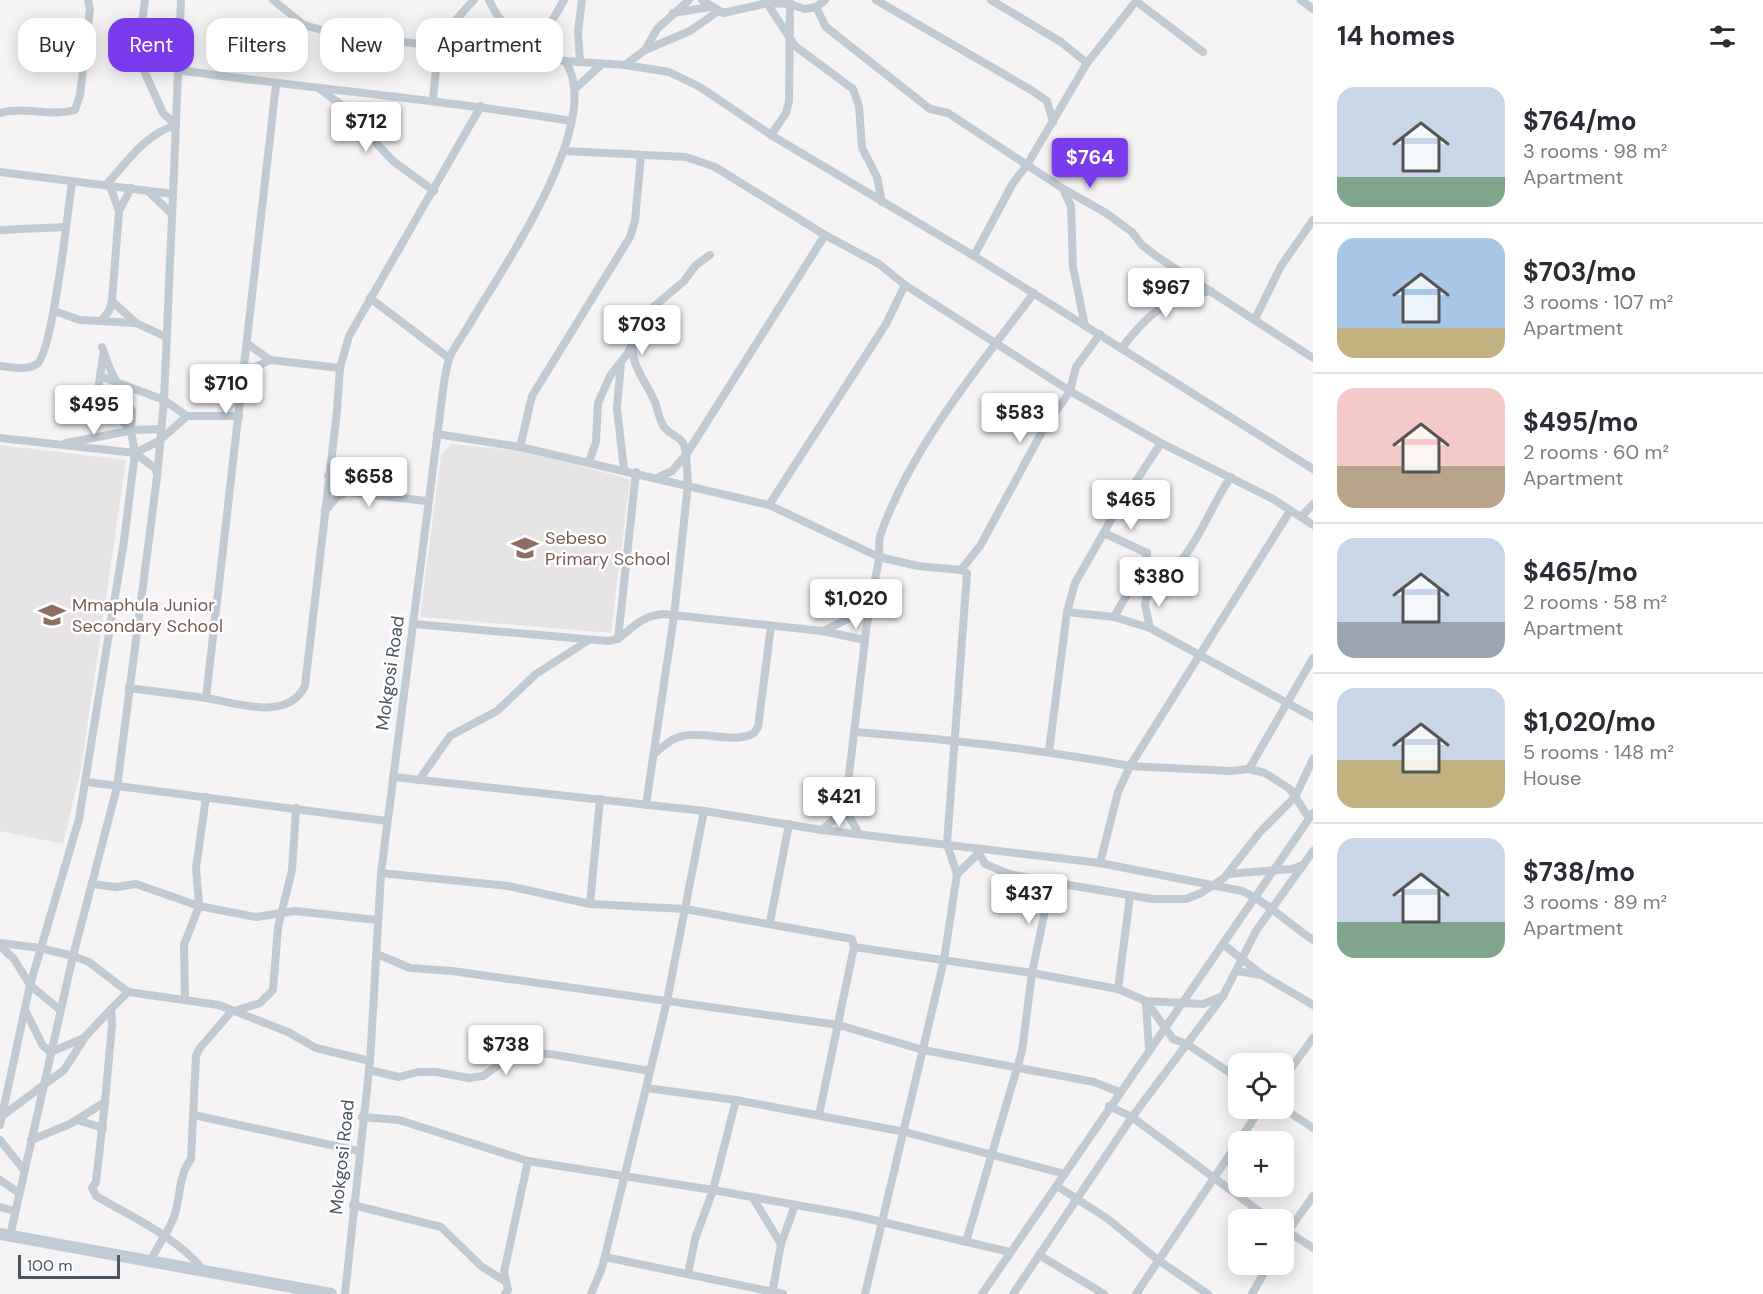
<!DOCTYPE html>
<meta charset="utf-8">
<style>
:root{--surface:#fff;--page:#f7f7f7;--text:#2b2b33;--muted:#7c7c81;--line:#e1e1e2;--accent:#7c3aed}
body{margin:0;font-family:"DM Sans",sans-serif;background:var(--page);color:var(--text);height:100vh;display:flex;flex-direction:column;font-size:22px;white-space:nowrap}
*{box-sizing:border-box;margin:0}
p{font-size:20px;color:var(--muted)}
.icon{flex:none;width:33px;height:33px;fill:none;stroke:currentColor;stroke-width:2;stroke-linecap:round;stroke-linejoin:round}
.map{position:relative;flex:1;overflow:hidden}
.panel{display:flex;flex-direction:column;background:var(--surface);width:450px}
.panel>*{flex:none}
.hud{position:absolute;left:18px;top:18px;width:570px;height:54px;display:flex;gap:12px}
.controls{position:absolute;left:1228px;top:1053px;display:grid;gap:12px}
.controls a{display:grid;place-items:center;width:66px;height:66px;border-radius:12px;background:var(--surface);box-shadow:0 3px 15px #0003;font-size:30px}
.scale{position:absolute;left:18px;bottom:15px;width:102px;box-sizing:border-box;padding-left:6px;border:3px solid #4a5661;border-top:0;font-size:16px;line-height:21px;white-space:nowrap;color:#4a5661;-webkit-text-stroke:4px #fff;paint-order:stroke}
.price{position:absolute;translate:-50% -51px;padding:0 14px;border-radius:6px;background:#fff;color:#222;font-size:20px;line-height:39px;filter:drop-shadow(0 2px 3px #0008)}
.price::after{content:'';position:absolute;left:50%;top:36px;width:18px;height:14px;margin-left:-9px;background:inherit;clip-path:polygon(0 0,100% 0,50% 100%)}
.price.selected{background:var(--accent);color:#fff}
ul{padding:0;list-style:none}
li{display:flex;align-items:center;gap:18px;height:150px;padding:0 24px}
li+li{border-top:2px solid var(--line)}
li span{display:grid;place-items:center;flex:none;width:168px;height:120px;border-radius:18px;color:#555}
li>.icon{margin-inline-start:auto}
span .icon{width:72px;height:72px;fill:#fffc;stroke-width:1}
li b{font-size:26px}
h2{display:flex;justify-content:space-between;align-items:center;height:72px;padding:0 24px;font-size:26px}
.chip{padding:0 21px;border-radius:18px;background:var(--surface);box-shadow:0 3px 15px #0003;font-size:21px;line-height:54px}
.chip.selected{background:var(--accent);color:#fff}
main{display:flex;flex:1;min-height:0}
.map>svg:first-child{display:block}
.education{fill:#e6e4e5}
.lines{fill:none;stroke-linecap:round;stroke-linejoin:round}
.street{stroke:#c1cad2;stroke-width:8}
.secondary{stroke:#c1cbd6;stroke-width:12}
.labels{text-anchor:middle;dominant-baseline:central;stroke-width:5;stroke-linejoin:round;paint-order:stroke}
.education-label{font-size:18px;fill:#785e54;stroke:#fff;text-anchor:start}
.street-label{font-size:18px;fill:#4a5661;stroke:#fff}
</style>
<main>
<div class="map">
<svg width="1313" height="1294" viewBox="0 0 1313 1294">
<rect width="100%" height="100%" fill="#f5f3f3"/>
<!-- education -->
<g class="education">
<polygon points="451,444 522,451 630,479 611,633 420,617 441,455"/>
<polygon points="0,445 126,460 81,769 63,844 0,831"/>
</g>
<g class="lines">
<!-- street -->
<g class="street">
<polyline points="145,0 139,44 141,64 163,113 176,125"/>
<polyline points="273,0 304,25 336,34 565,61 625,65 669,72 700,87 771,135 974,256 1313,469"/>
<path d="M489 0C507 38 522 36 553 59"/>
<polyline points="702,0 723,13 768,3 789,4 805,9 816,7 825,0"/>
<polyline points="765,0 795,46 853,89 859,106 862,148 877,177 882,202"/>
<polyline points="876,0 1031,90 1047,101 1053,122"/>
<polyline points="991,0 1061,42 1087,63"/>
<polyline points="1301,0 1313,9"/>
<polyline points="1136,1 1203,52"/>
<polyline points="816,7 826,27 930,109 948,113 1062,188 1106,213 1132,232 1142,245 1156,256 1313,358"/>
<polyline points="673,13 710,7"/>
<polyline points="536,49 564,0"/>
<polyline points="645,50 690,31 717,12"/>
<polyline points="580,62 578,31 582,0"/>
<polyline points="625,65 645,50 657,29 689,0"/>
<path d="M178 70C309 89 441 99 571 121"/>
<polyline points="577,87 602,64"/>
<polyline points="320,89 340,104 393,161 434,191"/>
<path d="M433 100C438 48 436 39 474 0"/>
<path d="M0 113C25 106 50 117 75 110L80 95 90 9 88 0"/>
<polyline points="771,135 786,113 789,101 790,0"/>
<polyline points="565,151 686,157 715,167 825,235 879,264 905,285 1070,391 1161,443 1273,499 1313,525"/>
<polyline points="0,172 173,194 164,400 157,477 117,787 73,956 10,1236"/>
<path d="M106 185C127 162 145 134 176 125"/>
<polyline points="110,186 119,211 112,301 136,323"/>
<polyline points="1064,191 1071,206 1073,267 1085,326"/>
<polyline points="149,192 172,214"/>
<polyline points="173,194 181,0"/>
<polyline points="119,211 131,188"/>
<polyline points="0,230 66,227"/>
<polyline points="974,256 1013,183 1027,165 1087,63 1137,0"/>
<polyline points="370,298 449,358"/>
<polyline points="54,311 80,320 136,323 166,337"/>
<polyline points="1255,319 1281,266 1313,220"/>
<polyline points="101,321 109,311 112,301"/>
<polyline points="248,344 270,360 340,368"/>
<path d="M632 347C633 368 646 382 654 400 658 408 659 420 664 427 675 440 684 434 686 455L672 471 659 477"/>
<path d="M1122 348C1148 313 1168 297 1211 291"/>
<polyline points="103,355 96,405 121,419 131,431"/>
<polyline points="621,363 617,408 624,470"/>
<path d="M0 366C11 367 27 371 37 364 53 352 68 209 72 182"/>
<polyline points="242,374 270,360"/>
<polyline points="100,376 164,400 187,416 239,416"/>
<polyline points="437,434 520,447 769,505 879,557 918,566 961,570 967,573 947,844 957,874 944,960 865,1294"/>
<polyline points="0,438 135,453 155,468 157,474"/>
<polyline points="66,443 134,430 161,429"/>
<polyline points="520,447 532,396 630,237 635,221 641,155"/>
<polyline points="135,453 159,441 187,416"/>
<polyline points="589,462 596,442 598,403 610,376 628,353 640,325 651,309 684,281 696,265 710,255"/>
<polyline points="328,476 347,492 427,501"/>
<polyline points="769,505 886,324 905,285"/>
<polyline points="325,511 337,497 347,492"/>
<polyline points="1301,517 1313,504"/>
<polyline points="1104,533 1147,553 1144,565 1114,617"/>
<polyline points="961,570 980,546 1043,430 1070,391 1076,367 1100,334"/>
<polyline points="1148,588 1145,605 1150,628"/>
<path d="M1128 589C1185 590 1204 514 1231 477"/>
<polyline points="1067,612 1114,617 1150,628 1313,717"/>
<path d="M414 624 608 641C627 640 632 617 663 614L822 631 865 640 845 809 859 834"/>
<polyline points="825,630 852,617 870,598"/>
<polyline points="618,639 636,472"/>
<path d="M865 640C868 612 874 586 879 559 880 551 878 543 880 536 910 449 979 366 1034 293"/>
<polyline points="129,688 206,698 276,85"/>
<path d="M206 698C237 703 287 722 305 686L337 411 340 368 349 336 481 106"/>
<path d="M855 732C948 739 1038 749 1130 766L1118 792 1100 863"/>
<polyline points="1049,751 1067,612 1075,583 1115,513 1161,443"/>
<path d="M655 753C661 748 668 742 674 739 699 727 731 746 754 733L758 727 771 626"/>
<polyline points="1130,766 1290,511"/>
<polyline points="1130,766 1230,771 1249,769 1265,773 1290,789 1309,818"/>
<polyline points="1249,769 1313,658"/>
<path d="M393 777 704 811 822 830 1100 863 1242 891C1267 902 1289 924 1313 940"/>
<polyline points="419,780 450,736 497,711 536,674 589,640"/>
<polyline points="87,782 387,821"/>
<polyline points="600,799 590,904 685,909 852,939 854,947 819,1115"/>
<polyline points="646,805 674,616 688,484 686,455 825,235"/>
<polyline points="822,830 845,809"/>
<polyline points="980,855 985,864 1009,874 1051,882 1152,899 1186,899 1201,893 1224,878 1260,832 1295,797 1313,759"/>
<polyline points="381,873 508,886 590,904"/>
<polyline points="957,874 980,852"/>
<polyline points="1228,874 1292,869 1303,865"/>
<polyline points="92,884 116,887 136,884 199,906 256,917 295,911 377,920"/>
<polyline points="770,922 789,824"/>
<polyline points="0,943 40,948 73,956 89,962 128,992 219,1005 288,1032 316,1048 370,1061"/>
<polyline points="1224,945 1261,974"/>
<polyline points="0,946 14,959 30,985 60,1010"/>
<polyline points="854,947 1032,973 1118,989 1146,1001 1203,1004 1223,996"/>
<polyline points="377,954 410,968 452,971 839,1025 923,1050 1094,1082 1119,1092"/>
<polyline points="1236,971 1262,975 1313,1005"/>
<polyline points="1118,989 1130,896"/>
<path d="M128 992 111 1009 112 1025 105 1102 96 1182 92 1188 96 1196C129 1215 180 1239 203 1270"/>
<polyline points="185,999 184,945 199,906 196,868 206,797"/>
<polyline points="1146,1001 1173,1039 1187,1044 1239,1079"/>
<polyline points="1146,1004 1149,1048"/>
<polyline points="25,1010 43,1046 51,1052 84,1038 111,1009"/>
<polyline points="369,1070 399,1077 418,1072 436,1072 469,1078 483,1076 507,1059 523,1053 550,1054 650,1071"/>
<polyline points="1284,1078 1313,1038"/>
<polyline points="646,1088 667,1001 704,811"/>
<polyline points="1109,1106 1132,1117 1271,1220"/>
<polyline points="1283,1108 1313,1128"/>
<polyline points="194,1115 358,1151"/>
<polyline points="2,1116 64,1070 84,1039"/>
<polyline points="362,1117 399,1120 528,1161 713,1190 852,1215 1010,1252"/>
<polyline points="77,1120 103,1128"/>
<polyline points="0,1125 30,985 79,819 124,541 135,453 131,431 132,411 110,369 102,347"/>
<polyline points="0,1140 24,1170"/>
<polyline points="31,1140 70,1124 105,1102"/>
<polyline points="0,1180 19,1193"/>
<polyline points="1057,1186 1108,1219 1158,1260 1208,1294"/>
<polyline points="753,1198 781,1244 772,1294"/>
<polyline points="353,1205 441,1227 481,1266 506,1282"/>
<polyline points="0,1207 15,1211"/>
<polyline points="1284,1229 1313,1248"/>
<polyline points="1284,1237 1313,1196"/>
<polyline points="966,1242 1022,1051 1032,973 1051,882"/>
<polyline points="781,1244 795,1205"/>
<polyline points="1039,1255 1104,1294"/>
<polyline points="605,1257 783,1294"/>
<path d="M150 1262C157 1246 168 1233 174 1217 181 1197 178 1176 191 1159L196 1056 199 1049 231 1012 260 1003 273 990 278 927 292 870 296 808"/>
<polyline points="688,1274 695,1239 713,1190 736,1100"/>
<path d="M345 1294 370 1061 381 873 443 391C444 381 446 369 449 359 454 346 465 333 472 320 504 266 606 120 565 61"/>
<polyline points="505,1294 508,1290 504,1272 528,1161"/>
<polyline points="591,1294 602,1268 646,1088 736,1100 905,1132 1065,1174"/>
<polyline points="982,1294 1313,813"/>
<polyline points="1013,1294 1132,1117 1223,996 1256,931 1313,851"/>
<polyline points="1136,1294 1261,1108"/>
<polyline points="1252,1294 1269,1264"/>
</g>
<!-- secondary -->
<polyline class="secondary" points="0,1234 331,1294"/>
</g>
<!-- icons -->
<defs>
<symbol id="school-bare" viewBox="-9 -9 18 18"><path d="M0-5L7-2L0 1L-7-2ZM-4 1L0 2.5L4 1V4Q0 6-4 4Z" fill="#8d6e63" stroke="#fff" stroke-width="2.5" paint-order="stroke"/></symbol>
</defs>
<g fill-rule="evenodd">
<use href="#school-bare" x="506" y="529" width="38" height="38"/>
<use href="#school-bare" x="33" y="596" width="38" height="38"/>
</g>
<g class="labels">
<!-- education labels -->
<g class="education-label">
<text x="545" y="538">Sebeso<tspan x="545" dy="21">Primary School</tspan></text>
<text x="72" y="605">Mmaphula Junior<tspan x="72" dy="21">Secondary School</tspan></text>
</g>
<!-- street labels -->
<g class="street-label">
<text transform="translate(390 673) rotate(-82)">Mokgosi Road</text>
<text transform="translate(342 1157) rotate(-84)">Mokgosi Road</text>
</g>
</g>
</svg>
<div class="controls">
<a><svg class="icon" aria-label="locate" viewBox="0 0 24 24"><circle cx="12" cy="12" r="6"/><path d="M12 2v4M12 18v4M2 12h4M18 12h4"/></svg></a>
<a>+</a>
<a>−</a>
</div>
<div class="scale">100 m</div>
<b class="price" style="left:366px;top:153px">$712</b>
<b class="price selected" style="left:1090px;top:189px">$764</b>
<b class="price" style="left:1166px;top:319px">$967</b>
<b class="price" style="left:642px;top:356px">$703</b>
<b class="price" style="left:226px;top:415px">$710</b>
<b class="price" style="left:94px;top:436px">$495</b>
<b class="price" style="left:1020px;top:444px">$583</b>
<b class="price" style="left:369px;top:508px">$658</b>
<b class="price" style="left:1131px;top:531px">$465</b>
<b class="price" style="left:1159px;top:608px">$380</b>
<b class="price" style="left:856px;top:630px">$1,020</b>
<b class="price" style="left:839px;top:828px">$421</b>
<b class="price" style="left:1029px;top:925px">$437</b>
<b class="price" style="left:506px;top:1076px">$738</b>
<div class="hud">
<a class="chip">Buy</a>
<a class="chip selected">Rent</a>
<a class="chip">Filters</a>
<a class="chip">New</a>
<a class="chip">Apartment</a>
</div>
</div>
<section class="panel">
<h2>14 homes<svg class="icon" aria-label="filters" viewBox="0 0 24 24"><path d="M4 7h16M4 17h16"/><circle cx="9" cy="7" r="2"/><circle cx="15" cy="17" r="2"/></svg></h2>
<ul>
<li><span style="background:linear-gradient(#c9d6e8 75%,#7fa58c 0)"><svg class="icon" aria-label="home" viewBox="0 0 24 24"><path d="M3 11l9-7 9 7M6 9v11h12V9"/></svg></span><div><b>$764/mo</b><p>3 rooms · 98 m²</p><p>Apartment</p></div></li>
<li><span style="background:linear-gradient(#a9c7e8 75%,#c2b280 0)"><svg class="icon" aria-label="home" viewBox="0 0 24 24"><path d="M3 11l9-7 9 7M6 9v11h12V9"/></svg></span><div><b>$703/mo</b><p>3 rooms · 107 m²</p><p>Apartment</p></div></li>
<li><span style="background:linear-gradient(#f6c9c9 65%,#b9a48a 0)"><svg class="icon" aria-label="home" viewBox="0 0 24 24"><path d="M3 11l9-7 9 7M6 9v11h12V9"/></svg></span><div><b>$495/mo</b><p>2 rooms · 60 m²</p><p>Apartment</p></div></li>
<li><span style="background:linear-gradient(#c9d6e8 70%,#9aa5b1 0)"><svg class="icon" aria-label="home" viewBox="0 0 24 24"><path d="M3 11l9-7 9 7M6 9v11h12V9"/></svg></span><div><b>$465/mo</b><p>2 rooms · 58 m²</p><p>Apartment</p></div></li>
<li><span style="background:linear-gradient(#c9d6e8 60%,#c2b280 0)"><svg class="icon" aria-label="home" viewBox="0 0 24 24"><path d="M3 11l9-7 9 7M6 9v11h12V9"/></svg></span><div><b>$1,020/mo</b><p>5 rooms · 148 m²</p><p>House</p></div></li>
<li><span style="background:linear-gradient(#c9d6e8 70%,#7fa58c 0)"><svg class="icon" aria-label="home" viewBox="0 0 24 24"><path d="M3 11l9-7 9 7M6 9v11h12V9"/></svg></span><div><b>$738/mo</b><p>3 rooms · 89 m²</p><p>Apartment</p></div></li>
</ul>
</section>
</main>
